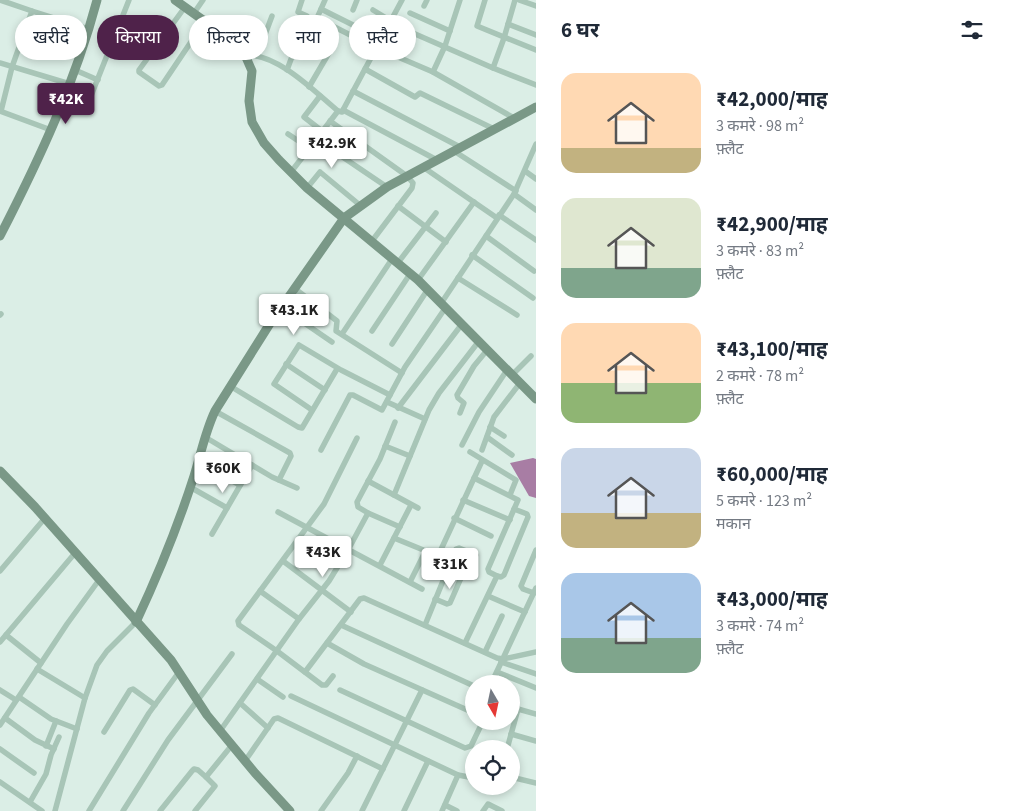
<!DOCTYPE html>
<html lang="hi">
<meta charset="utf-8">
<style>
:root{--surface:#fff;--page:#f2f2f3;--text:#1f2937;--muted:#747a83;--accent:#4f224a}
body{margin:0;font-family:"Source Sans 3","Noto Sans Devanagari",sans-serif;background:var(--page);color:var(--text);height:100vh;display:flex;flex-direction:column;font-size:19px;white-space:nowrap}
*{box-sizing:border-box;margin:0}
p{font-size:16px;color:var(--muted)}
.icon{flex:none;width:28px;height:28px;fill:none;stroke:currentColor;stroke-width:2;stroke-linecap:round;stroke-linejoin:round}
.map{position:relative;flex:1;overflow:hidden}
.side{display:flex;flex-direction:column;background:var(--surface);width:475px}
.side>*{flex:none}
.hud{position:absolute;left:15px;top:15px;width:445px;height:45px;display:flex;gap:10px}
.needle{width:32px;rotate:171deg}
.fabs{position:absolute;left:465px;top:675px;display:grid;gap:10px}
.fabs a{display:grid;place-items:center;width:55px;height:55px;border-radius:50%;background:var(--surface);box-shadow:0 2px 8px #0003;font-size:25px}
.price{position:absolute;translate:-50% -42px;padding:0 11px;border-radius:5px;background:#fff;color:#222;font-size:16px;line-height:32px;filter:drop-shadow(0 1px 2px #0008)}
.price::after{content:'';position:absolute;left:50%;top:30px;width:15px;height:11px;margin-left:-8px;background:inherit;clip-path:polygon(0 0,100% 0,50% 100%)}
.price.on{background:var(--accent);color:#fff}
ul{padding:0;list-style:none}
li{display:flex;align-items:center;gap:15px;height:125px;padding:0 25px}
li span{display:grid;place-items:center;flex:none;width:140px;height:100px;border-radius:15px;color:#555}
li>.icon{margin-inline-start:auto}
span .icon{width:60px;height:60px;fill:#fffc;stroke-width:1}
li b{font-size:21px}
h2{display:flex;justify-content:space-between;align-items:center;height:60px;padding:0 25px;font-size:21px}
.tag{padding:0 18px;border-radius:22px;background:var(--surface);box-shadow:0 2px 8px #0003;font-size:18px;line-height:45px}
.tag.on{background:var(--accent);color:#fff}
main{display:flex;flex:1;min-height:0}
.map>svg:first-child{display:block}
.water{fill:#a87da4}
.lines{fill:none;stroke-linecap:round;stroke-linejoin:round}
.street{stroke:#a8c5b7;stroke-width:5.5}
.secondary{stroke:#7a9887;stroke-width:9}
</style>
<main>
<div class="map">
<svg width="536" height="811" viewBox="0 0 536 811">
<rect width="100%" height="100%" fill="#dbeee6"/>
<!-- water -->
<polygon class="water" points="533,458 536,459 536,498 529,496 510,463"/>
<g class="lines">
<!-- street -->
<g class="street">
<polyline points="0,0 32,11 12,67 1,111"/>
<polyline points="325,0 321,9 381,39"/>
<polyline points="485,0 477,26 536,50"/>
<polyline points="519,0 536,6"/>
<polyline points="424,6 427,0"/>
<polyline points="185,7 139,70 139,72 159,86 162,85 205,21"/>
<polyline points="321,9 317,18 362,41"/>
<polyline points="353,10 357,0"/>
<polyline points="373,10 391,21"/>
<polyline points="32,11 89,29"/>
<polyline points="194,13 203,0"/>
<polyline points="410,13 450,31"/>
<polyline points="390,23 493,68 504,38 515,0"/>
<polyline points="508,24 536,35"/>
<polyline points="377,48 433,72 514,118"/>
<path d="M245 55C277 53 314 91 338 111"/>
<polyline points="257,56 272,16"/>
<polyline points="0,63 70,84"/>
<polyline points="493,68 536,85"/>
<polyline points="365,69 415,97 420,93 494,129"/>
<polyline points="75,70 98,80"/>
<polyline points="287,70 307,16 298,12 302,0"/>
<polyline points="433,72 445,46 460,0"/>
<polyline points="309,87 333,46"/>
<polyline points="353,91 460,147"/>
<polyline points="320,96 304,117 322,131"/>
<polyline points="64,101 85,111 129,0"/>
<polyline points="343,110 437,160"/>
<polyline points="0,111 51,130"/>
<polyline points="330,121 407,176 413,183 412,188 372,241"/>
<polyline points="288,134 309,148"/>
<polyline points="316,139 387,187"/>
<polyline points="454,151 516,191"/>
<polyline points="423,167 497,218"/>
<polyline points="525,171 536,179"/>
<polyline points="291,172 338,111 342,112 343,110 402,0"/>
<polyline points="307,188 320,172 361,206"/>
<polyline points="514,194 536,210"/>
<polyline points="398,206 446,242"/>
<polyline points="499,215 536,240"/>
<polyline points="486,236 534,271"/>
<polyline points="472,255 533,298"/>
<polyline points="397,264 436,213"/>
<polyline points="458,278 517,315"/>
<polyline points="418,280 474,202"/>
<polyline points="294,288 337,321 336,331 402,373"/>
<polyline points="442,302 514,194 536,144"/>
<polyline points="281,307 332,342"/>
<polyline points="0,315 1,314"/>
<polyline points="372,331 410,274"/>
<polyline points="342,334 392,259"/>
<polyline points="392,344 428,289"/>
<polyline points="286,364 325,390"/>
<polyline points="512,375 531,356"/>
<polyline points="230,386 298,427 302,428 337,369"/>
<polyline points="387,402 425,419"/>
<polyline points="398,408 462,324"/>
<polyline points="312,410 274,384 299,345 341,370 390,395"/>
<polyline points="215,411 290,453 291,456 279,480"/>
<polyline points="460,413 464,403 458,398 457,395 474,366 488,349"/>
<polyline points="490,427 504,436"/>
<polyline points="205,437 272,477 297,488"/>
<polyline points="487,437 512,455"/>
<polyline points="462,445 479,412 507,370"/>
<polyline points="385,446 410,456"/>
<polyline points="321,450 350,395 353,395 382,410 405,367 446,307"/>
<polyline points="482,450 494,417 520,383"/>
<polyline points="470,452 516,480 510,495"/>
<polyline points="198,463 240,485"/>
<polyline points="368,481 418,508"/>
<polyline points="190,487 227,508"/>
<polyline points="394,495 429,410 439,393 479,341"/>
<polyline points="463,500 510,520"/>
<polyline points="278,512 422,589"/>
<polyline points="368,513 400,527"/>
<polyline points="454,518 491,536"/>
<polyline points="212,534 252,465"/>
<polyline points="394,538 438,556 482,461"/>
<polyline points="283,561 351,612"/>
<polyline points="380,565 411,505"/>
<polyline points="0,571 45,518"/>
<polyline points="497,576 501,577 504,575 528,517 527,514 514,509"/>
<polyline points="410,582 425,552"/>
<polyline points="260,591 299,619"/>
<polyline points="534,593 523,589 521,586 536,550"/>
<polyline points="488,596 525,612"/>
<polyline points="435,599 447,604 450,603 472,553"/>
<polyline points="341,625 474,686"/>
<polyline points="425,625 456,549 459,548 476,555"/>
<polyline points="6,635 41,663"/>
<polyline points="0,642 75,553"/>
<polyline points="327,643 364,664 474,713"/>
<polyline points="465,643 497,576 489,572 488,569 518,500 474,478"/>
<polyline points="485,652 502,616"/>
<polyline points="501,662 536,674"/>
<polyline points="37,669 85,698"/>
<polyline points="305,672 360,599 364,598 497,658 503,659 536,652"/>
<polyline points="497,672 536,688"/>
<polyline points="333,676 326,685 322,685 277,651 239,625 238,621 324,504 357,438"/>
<polyline points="257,679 283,697"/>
<polyline points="491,684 536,588"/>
<polyline points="0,690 16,700"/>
<polyline points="340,690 465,748 471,746 483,721"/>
<polyline points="291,696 458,775 474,778"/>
<polyline points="19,697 51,719 77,729"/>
<polyline points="240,703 268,728"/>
<polyline points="511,707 536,714"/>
<polyline points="5,718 35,740 54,749"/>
<polyline points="0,725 67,624 99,580"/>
<polyline points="220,731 299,619 329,581 348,550 368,513 358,507 357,502 380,459 395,422"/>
<polyline points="104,732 130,690 133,689 155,705"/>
<polyline points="511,734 536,741"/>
<polyline points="46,746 56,721"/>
<polyline points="0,749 34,773"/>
<polyline points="507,749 518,709"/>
<polyline points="245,761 274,719 278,718 383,769"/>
<polyline points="511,777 536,783"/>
<polyline points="0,782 42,811"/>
<polyline points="30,802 46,774 51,755 59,737"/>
<polyline points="445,805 457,811"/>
<polyline points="55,811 85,698 97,665 107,651 136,622"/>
<polyline points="89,811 149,713 179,672"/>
<polyline points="123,811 168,740 232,654"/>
<polyline points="160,811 192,771 194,769 198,770 206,777 232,745"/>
<polyline points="195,811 215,786 206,777"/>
<polyline points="321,811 348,773 357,756"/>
<polyline points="362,811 422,690"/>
<polyline points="404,811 428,761"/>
<polyline points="442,811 458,775"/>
<polyline points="483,811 488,804 502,811"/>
</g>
<!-- secondary -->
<g class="secondary">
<polyline points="175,0 231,40 245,55 252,71 249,101 252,122 264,143 279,160 307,188 418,280 536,399"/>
<path d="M0 236C39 160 75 83 97 0"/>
<polyline points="0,471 35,507 171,660 207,715 255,773 290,811"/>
<path d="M136 622C158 575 178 526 194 476 201 454 205 432 215 411L269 325 344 218 387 187 536 107"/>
</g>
</g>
</svg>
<div class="fabs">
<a><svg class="needle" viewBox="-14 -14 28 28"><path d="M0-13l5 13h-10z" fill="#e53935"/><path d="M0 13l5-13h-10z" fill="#747a83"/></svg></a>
<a><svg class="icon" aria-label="locate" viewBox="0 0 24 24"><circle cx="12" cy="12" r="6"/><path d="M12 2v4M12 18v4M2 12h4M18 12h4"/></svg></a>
</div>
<b class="price on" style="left:66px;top:125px">₹42K</b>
<b class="price" style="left:332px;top:169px">₹42.9K</b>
<b class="price" style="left:294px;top:336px">₹43.1K</b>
<b class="price" style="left:223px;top:494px">₹60K</b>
<b class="price" style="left:323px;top:578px">₹43K</b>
<b class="price" style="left:450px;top:590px">₹31K</b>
<div class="hud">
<a class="tag">खरीदें</a>
<a class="tag on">किराया</a>
<a class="tag">फ़िल्टर</a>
<a class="tag">नया</a>
<a class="tag">फ़्लैट</a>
</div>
</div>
<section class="side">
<h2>6 घर<svg class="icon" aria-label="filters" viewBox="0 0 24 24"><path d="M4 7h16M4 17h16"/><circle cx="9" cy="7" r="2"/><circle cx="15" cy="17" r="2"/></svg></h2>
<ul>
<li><span style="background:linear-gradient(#ffd9b3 75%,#c2b280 0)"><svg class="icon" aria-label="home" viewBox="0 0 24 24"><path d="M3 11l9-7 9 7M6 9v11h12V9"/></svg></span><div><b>₹42,000/माह</b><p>3 कमरे · 98 m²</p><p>फ़्लैट</p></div></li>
<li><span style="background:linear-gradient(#dfe7d0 70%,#7fa58c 0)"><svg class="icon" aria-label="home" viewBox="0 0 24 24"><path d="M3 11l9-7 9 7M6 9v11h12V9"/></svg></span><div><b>₹42,900/माह</b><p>3 कमरे · 83 m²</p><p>फ़्लैट</p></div></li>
<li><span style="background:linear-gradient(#ffd9b3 60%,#8fb573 0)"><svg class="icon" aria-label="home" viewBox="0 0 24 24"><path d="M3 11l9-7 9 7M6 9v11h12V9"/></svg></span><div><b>₹43,100/माह</b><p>2 कमरे · 78 m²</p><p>फ़्लैट</p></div></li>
<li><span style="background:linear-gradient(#c9d6e8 65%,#c2b280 0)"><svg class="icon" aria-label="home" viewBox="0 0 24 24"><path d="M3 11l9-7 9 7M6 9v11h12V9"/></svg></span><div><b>₹60,000/माह</b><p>5 कमरे · 123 m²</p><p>मकान</p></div></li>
<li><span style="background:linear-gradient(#a9c7e8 65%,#7fa58c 0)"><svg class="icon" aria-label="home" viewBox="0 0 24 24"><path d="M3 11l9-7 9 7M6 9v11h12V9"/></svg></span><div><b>₹43,000/माह</b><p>3 कमरे · 74 m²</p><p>फ़्लैट</p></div></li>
</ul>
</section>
</main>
